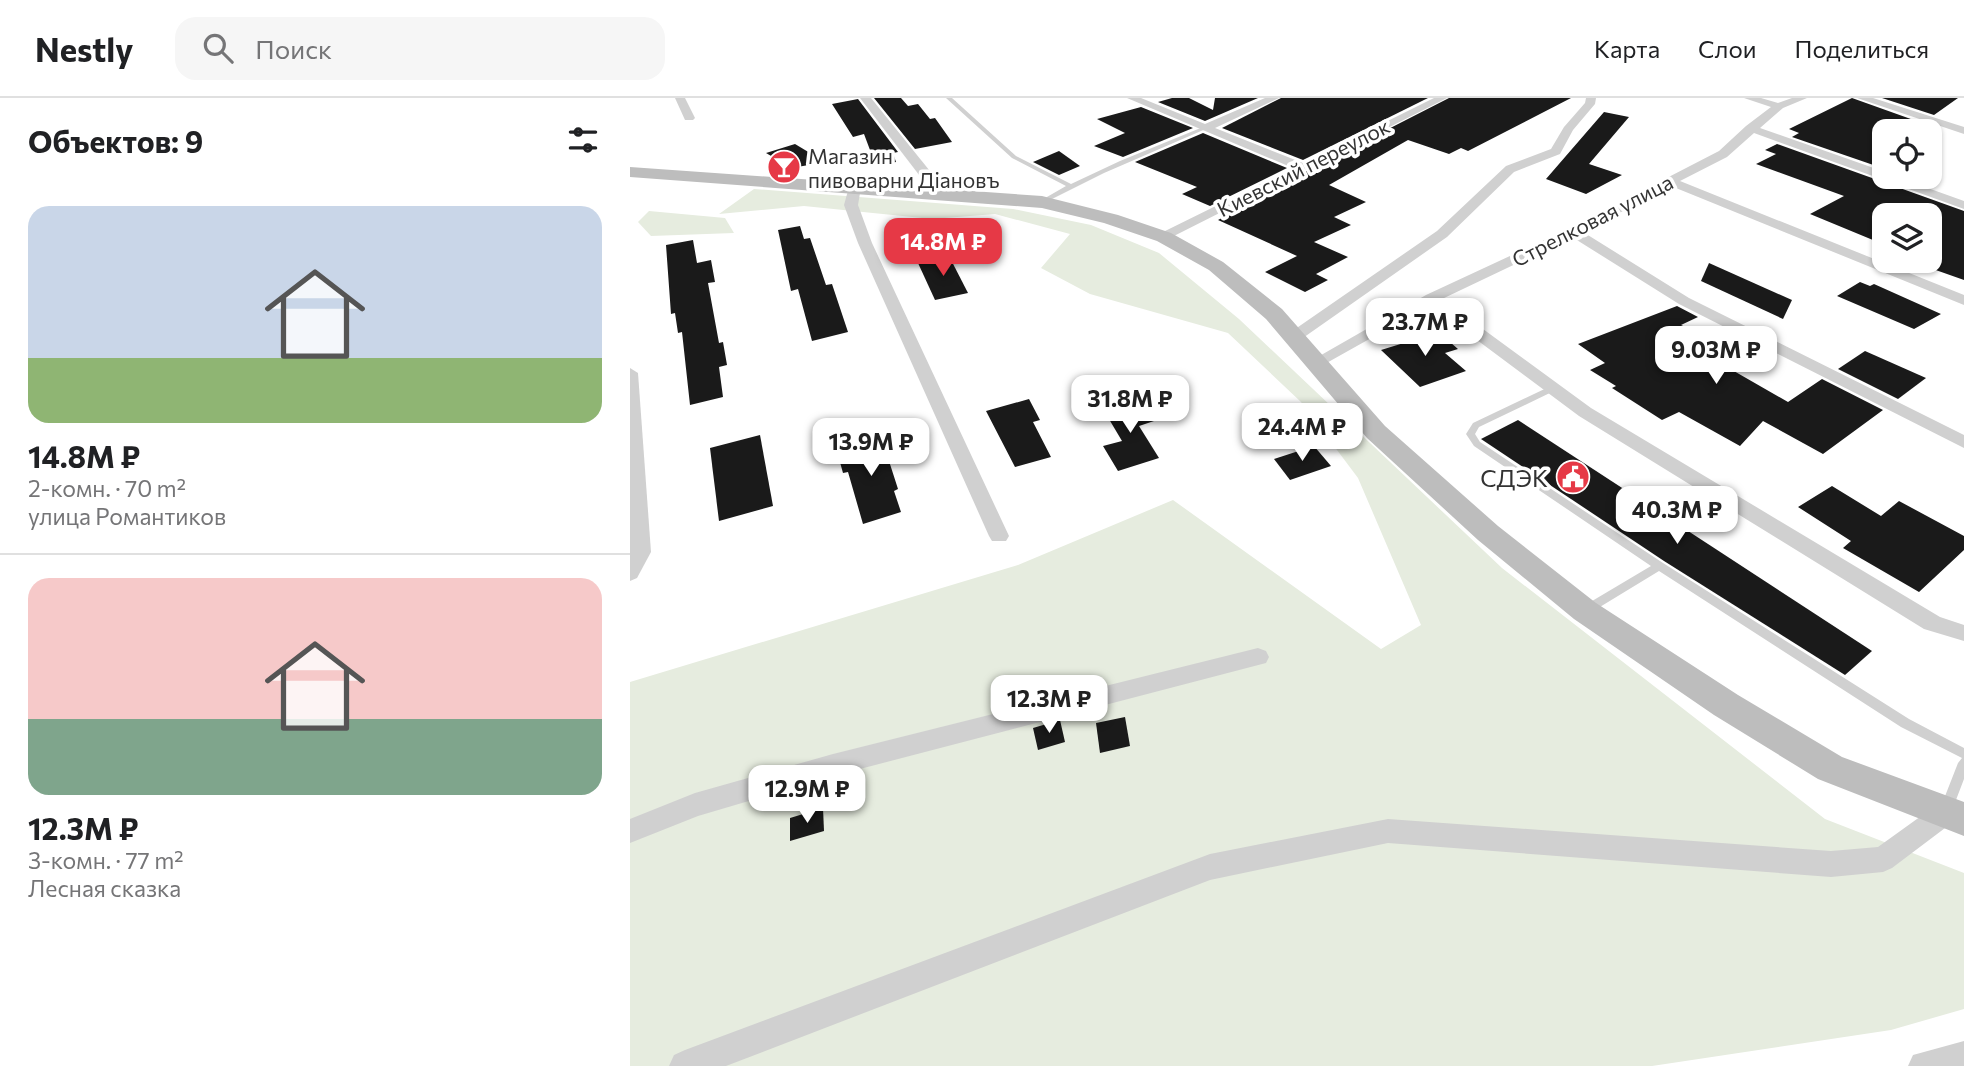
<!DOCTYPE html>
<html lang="ru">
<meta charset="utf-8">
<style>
:root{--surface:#fff;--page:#f6f6f6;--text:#202124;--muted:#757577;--line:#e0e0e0;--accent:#e63946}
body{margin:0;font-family:Commissioner,sans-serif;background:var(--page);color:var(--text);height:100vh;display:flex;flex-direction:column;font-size:26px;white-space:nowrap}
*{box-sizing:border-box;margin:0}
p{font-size:23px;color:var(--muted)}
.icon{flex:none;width:38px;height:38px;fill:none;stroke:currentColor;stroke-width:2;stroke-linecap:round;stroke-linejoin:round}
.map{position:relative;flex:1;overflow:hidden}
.panel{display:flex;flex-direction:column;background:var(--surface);width:630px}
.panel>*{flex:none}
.buttons{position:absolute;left:1242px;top:21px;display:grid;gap:14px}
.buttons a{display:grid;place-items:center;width:70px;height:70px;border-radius:14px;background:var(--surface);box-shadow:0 2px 5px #0004;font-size:35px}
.price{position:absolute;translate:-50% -60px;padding:0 16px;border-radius:14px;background:#fff;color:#222;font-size:23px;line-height:46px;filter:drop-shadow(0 2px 4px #0008)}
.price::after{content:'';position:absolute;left:50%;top:42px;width:21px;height:16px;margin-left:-10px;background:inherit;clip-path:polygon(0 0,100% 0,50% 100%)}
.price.on{background:var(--accent);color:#fff}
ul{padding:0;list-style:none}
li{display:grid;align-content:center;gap:14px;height:371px;padding:0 28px}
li+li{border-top:2px solid var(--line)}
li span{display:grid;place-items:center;height:217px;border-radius:21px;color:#555}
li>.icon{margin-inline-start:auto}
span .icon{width:126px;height:126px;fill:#fffc;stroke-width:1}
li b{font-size:30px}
h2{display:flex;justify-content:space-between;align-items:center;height:84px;padding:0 28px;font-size:30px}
header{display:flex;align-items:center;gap:42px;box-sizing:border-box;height:98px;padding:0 35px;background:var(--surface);border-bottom:2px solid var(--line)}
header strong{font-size:33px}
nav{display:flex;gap:38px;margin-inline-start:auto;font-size:24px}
.search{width:490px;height:63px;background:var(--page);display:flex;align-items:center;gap:18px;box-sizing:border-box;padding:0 24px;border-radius:21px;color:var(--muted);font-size:26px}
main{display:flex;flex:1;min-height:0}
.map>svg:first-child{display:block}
.green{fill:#e6ecdf}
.building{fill:#1a1a1a}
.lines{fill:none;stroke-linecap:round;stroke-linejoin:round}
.lane{fill:#d0d0d0;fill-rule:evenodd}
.street{fill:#d0d0d0;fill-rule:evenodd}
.secondary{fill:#bdbdbd;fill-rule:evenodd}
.labels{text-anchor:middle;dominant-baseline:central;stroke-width:7;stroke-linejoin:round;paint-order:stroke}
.far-poi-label{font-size:21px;fill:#333;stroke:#fff;text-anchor:start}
.far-street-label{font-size:21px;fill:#333;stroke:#fff}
.poi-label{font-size:24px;fill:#333;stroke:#fff;text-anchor:end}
</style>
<header>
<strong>Nestly</strong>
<div class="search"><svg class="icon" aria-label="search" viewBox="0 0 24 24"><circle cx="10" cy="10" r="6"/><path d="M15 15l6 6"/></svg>Поиск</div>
<nav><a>Карта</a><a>Слои</a><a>Поделиться</a></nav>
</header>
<main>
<section class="panel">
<h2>Объектов: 9<svg class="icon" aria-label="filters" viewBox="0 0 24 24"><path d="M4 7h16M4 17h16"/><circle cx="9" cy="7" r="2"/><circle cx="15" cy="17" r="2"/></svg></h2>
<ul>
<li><span style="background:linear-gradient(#c9d6e8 70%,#8fb573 0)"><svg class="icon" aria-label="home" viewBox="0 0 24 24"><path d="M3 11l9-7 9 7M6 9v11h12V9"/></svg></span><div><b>14.8M ₽</b><p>2-комн. · 70 m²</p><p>улица Романтиков</p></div></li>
<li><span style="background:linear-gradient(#f6c9c9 65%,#7fa58c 0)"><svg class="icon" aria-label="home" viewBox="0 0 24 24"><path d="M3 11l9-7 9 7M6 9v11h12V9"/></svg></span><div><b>12.3M ₽</b><p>3-комн. · 77 m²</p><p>Лесная сказка</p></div></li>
</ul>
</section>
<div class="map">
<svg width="1334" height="968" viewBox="0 0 1334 968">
<rect width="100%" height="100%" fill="#fff"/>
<!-- green -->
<g class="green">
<polygon points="124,91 383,111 461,127 529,155 609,221 872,470 1195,721 1334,775 1334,911 1261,932 1022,968 0,968 0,584 388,467 543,402 751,551 791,527 728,380 671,304 598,235 460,196 411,170 440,136 365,116 302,121 174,108 89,116"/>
<polygon points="19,113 95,120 104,135 21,138 8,124"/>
</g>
<!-- building -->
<g class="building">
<polygon points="244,0 271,0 278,8 288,6 300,21 305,20 322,44 285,51"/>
<polygon points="542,0 559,0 583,12 585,0 628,0 575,23 528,4"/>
<polygon points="651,0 798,0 673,62 592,30"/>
<polygon points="819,0 941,0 838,53 831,50 819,56 778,42 699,87 736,104 704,119 721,127 684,144 718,159 686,176 698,182 675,194 635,174 667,158 588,122 599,116 596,114"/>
<polygon points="1222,0 1292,25 1280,33 1255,33 1255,71 1162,39 1169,35 1159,31"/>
<polygon points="1252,0 1328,0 1304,17"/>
<polygon points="228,1 268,54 263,55 266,64 246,68 234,36 223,39 202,6"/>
<polygon points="511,9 563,30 493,59 464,48 495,35 467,21"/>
<polygon points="974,14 999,19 959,66 992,77 956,96 916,81"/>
<polygon points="573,35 657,70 580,108 552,96 567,89 505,64"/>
<polygon points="165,46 195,64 162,70 136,55"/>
<polygon points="1147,46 1334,113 1334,182 1300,170 1300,117 1255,117 1255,147 1180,116 1214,98 1126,66 1146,56 1135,52"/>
<polygon points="429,53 450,68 429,77 403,64"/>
<polygon points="170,128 174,141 180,140 196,187 202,186 218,234 182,243 168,191 161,193 148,132"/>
<polygon points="63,142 67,165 81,162 85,184 78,185 89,245 93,244 97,267 89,269 93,299 60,307 52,234 48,235 45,215 41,216 36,147"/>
<polygon points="319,158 338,195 305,202 288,165"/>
<polygon points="1079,165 1162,202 1153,221 1071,183"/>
<polygon points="1230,184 1240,188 1244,186 1311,216 1284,231 1207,198"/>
<polygon points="1047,208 1068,219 1051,227 1093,247 1076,257 1158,304 1192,281 1253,312 1193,356 1133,323 1110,348 1049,314 1032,322 982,290 986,288 960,272 975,265 948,246"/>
<polygon points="805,231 828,251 815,255 836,273 790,289 751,252 777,244 773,241"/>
<polygon points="1235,253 1296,280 1268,301 1208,271"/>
<polygon points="512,300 527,322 509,328 529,360 488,373 473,348 492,343 473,311"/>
<polygon points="399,301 410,322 403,324 421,359 385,369 356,313"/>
<polygon points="888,322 1242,553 1215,577 1034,463 851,341"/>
<polygon points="130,337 143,408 89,423 80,350"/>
<polygon points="251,338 268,391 264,393 271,414 233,426 218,374 213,375 206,350"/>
<polygon points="684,348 701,368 660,382 644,361"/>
<polygon points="1202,388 1251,418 1269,403 1334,438 1334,452 1289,494 1213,450 1221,443 1168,409"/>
<polygon points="495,619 500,648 470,655 466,625"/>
<polygon points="430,622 435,644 408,652 403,630"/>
<polygon points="193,710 194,733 160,743 160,720"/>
</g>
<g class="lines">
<!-- lane -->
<g class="lane">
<polygon points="316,0 322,0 386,58 441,86 490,63 573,29 578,30 474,75 412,106 409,104 410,103 436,88 382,60"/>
<polygon points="923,287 927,290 926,292 849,329 845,336 850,344 1033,465 1279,621 1334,650 1334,681 1321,715 1316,717 1311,715 1310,711 1328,665 1332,660 1271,629 1029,473 960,515 952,515 951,512 952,509 1021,468 844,348 836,336 843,325"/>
</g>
<!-- street -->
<g class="street">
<polygon points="45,0 55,0 65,20 63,22 55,22"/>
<polygon points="230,0 241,0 316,93 316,99 306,99"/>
<polygon points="497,0 511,0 575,26 635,0 649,0 585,30 673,65 804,0 817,0 534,143 527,139 529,136 663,70"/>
<polygon points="956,0 966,0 965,6 943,32 930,56 884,74 817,139 670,242 658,242 656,239 658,236 807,133 876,68 921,51 934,29 955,5"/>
<polygon points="1114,0 1131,0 1148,5 1162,0 1177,0 1153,10 1130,30 1255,74 1255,79 1267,79 1334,103 1334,111 1124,35 1097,59 1050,83 1334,197 1334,207 1041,88 953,134 1059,200 1334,337 1334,350 1049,206 942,139 812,201 961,310 1310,519 1334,527 1334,543 1294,531 949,318 800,207 693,267 681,267 679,264 796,197 938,131 1089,53 1116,28 1141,9"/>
<polygon points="1227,0 1243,0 1334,29 1334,36"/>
<polygon points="225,85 231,89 228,107 242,145 379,438 376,443 362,443 359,438 228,145 214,107 219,89"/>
<polygon points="0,270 8,275 21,454 7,480 0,483"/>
<polygon points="628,550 636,553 639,559 636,565 203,678 68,718 0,745 0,721 65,695 203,656"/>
<polygon points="1314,704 1323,708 1327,716 1323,724 1262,770 1253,774 1201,779 758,745 580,782 96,968 39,968 44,957 55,952 580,756 758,721 1201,753 1248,749 1305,708"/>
<polygon points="1334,943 1334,968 1278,968 1283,957"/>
</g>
<!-- secondary -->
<polygon class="secondary" points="0,69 412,98 488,117 541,135 593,164 652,211 755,328 868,428 966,505 1108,597 1212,659 1334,704 1334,738 1188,681 1084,617 944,521 848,442 737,340 636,221 579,172 527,143 474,125 412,110 0,79"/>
</g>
<!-- icons -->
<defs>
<symbol id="bar-disc" viewBox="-11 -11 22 22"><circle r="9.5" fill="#e63946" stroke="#fff"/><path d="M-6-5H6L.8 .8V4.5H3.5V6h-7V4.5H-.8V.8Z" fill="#fff"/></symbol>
<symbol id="civic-disc" viewBox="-11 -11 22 22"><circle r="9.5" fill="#e63946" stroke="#fff"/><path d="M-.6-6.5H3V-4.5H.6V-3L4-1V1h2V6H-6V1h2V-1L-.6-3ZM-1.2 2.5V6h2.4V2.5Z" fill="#fff"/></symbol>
</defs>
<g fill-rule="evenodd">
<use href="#bar-disc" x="135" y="50" width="38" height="38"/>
<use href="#civic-disc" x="924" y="360" width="38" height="38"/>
</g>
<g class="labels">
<!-- far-poi labels -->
<g class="far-poi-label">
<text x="178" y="57">Магазин<tspan x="178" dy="24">пивоварни Дiановъ</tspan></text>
</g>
<!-- far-street labels -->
<g class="far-street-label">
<text transform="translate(673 69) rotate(-27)">Киевский переулок</text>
<text transform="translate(962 122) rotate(-27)">Стрелковая улица</text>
</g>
<!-- poi labels -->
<g class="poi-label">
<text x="918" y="379">СДЭК</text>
</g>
</g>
</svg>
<div class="buttons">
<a><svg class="icon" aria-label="locate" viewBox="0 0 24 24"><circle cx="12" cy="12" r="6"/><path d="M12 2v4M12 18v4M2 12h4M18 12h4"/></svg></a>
<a><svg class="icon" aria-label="layers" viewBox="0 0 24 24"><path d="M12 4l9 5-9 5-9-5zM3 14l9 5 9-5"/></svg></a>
</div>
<b class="price on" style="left:313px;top:180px">14.8M ₽</b>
<b class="price" style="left:795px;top:260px">23.7M ₽</b>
<b class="price" style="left:1086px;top:288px">9.03M ₽</b>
<b class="price" style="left:500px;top:337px">31.8M ₽</b>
<b class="price" style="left:672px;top:365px">24.4M ₽</b>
<b class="price" style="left:241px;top:380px">13.9M ₽</b>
<b class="price" style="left:1047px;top:448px">40.3M ₽</b>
<b class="price" style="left:419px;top:637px">12.3M ₽</b>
<b class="price" style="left:177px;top:727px">12.9M ₽</b>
</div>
</main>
